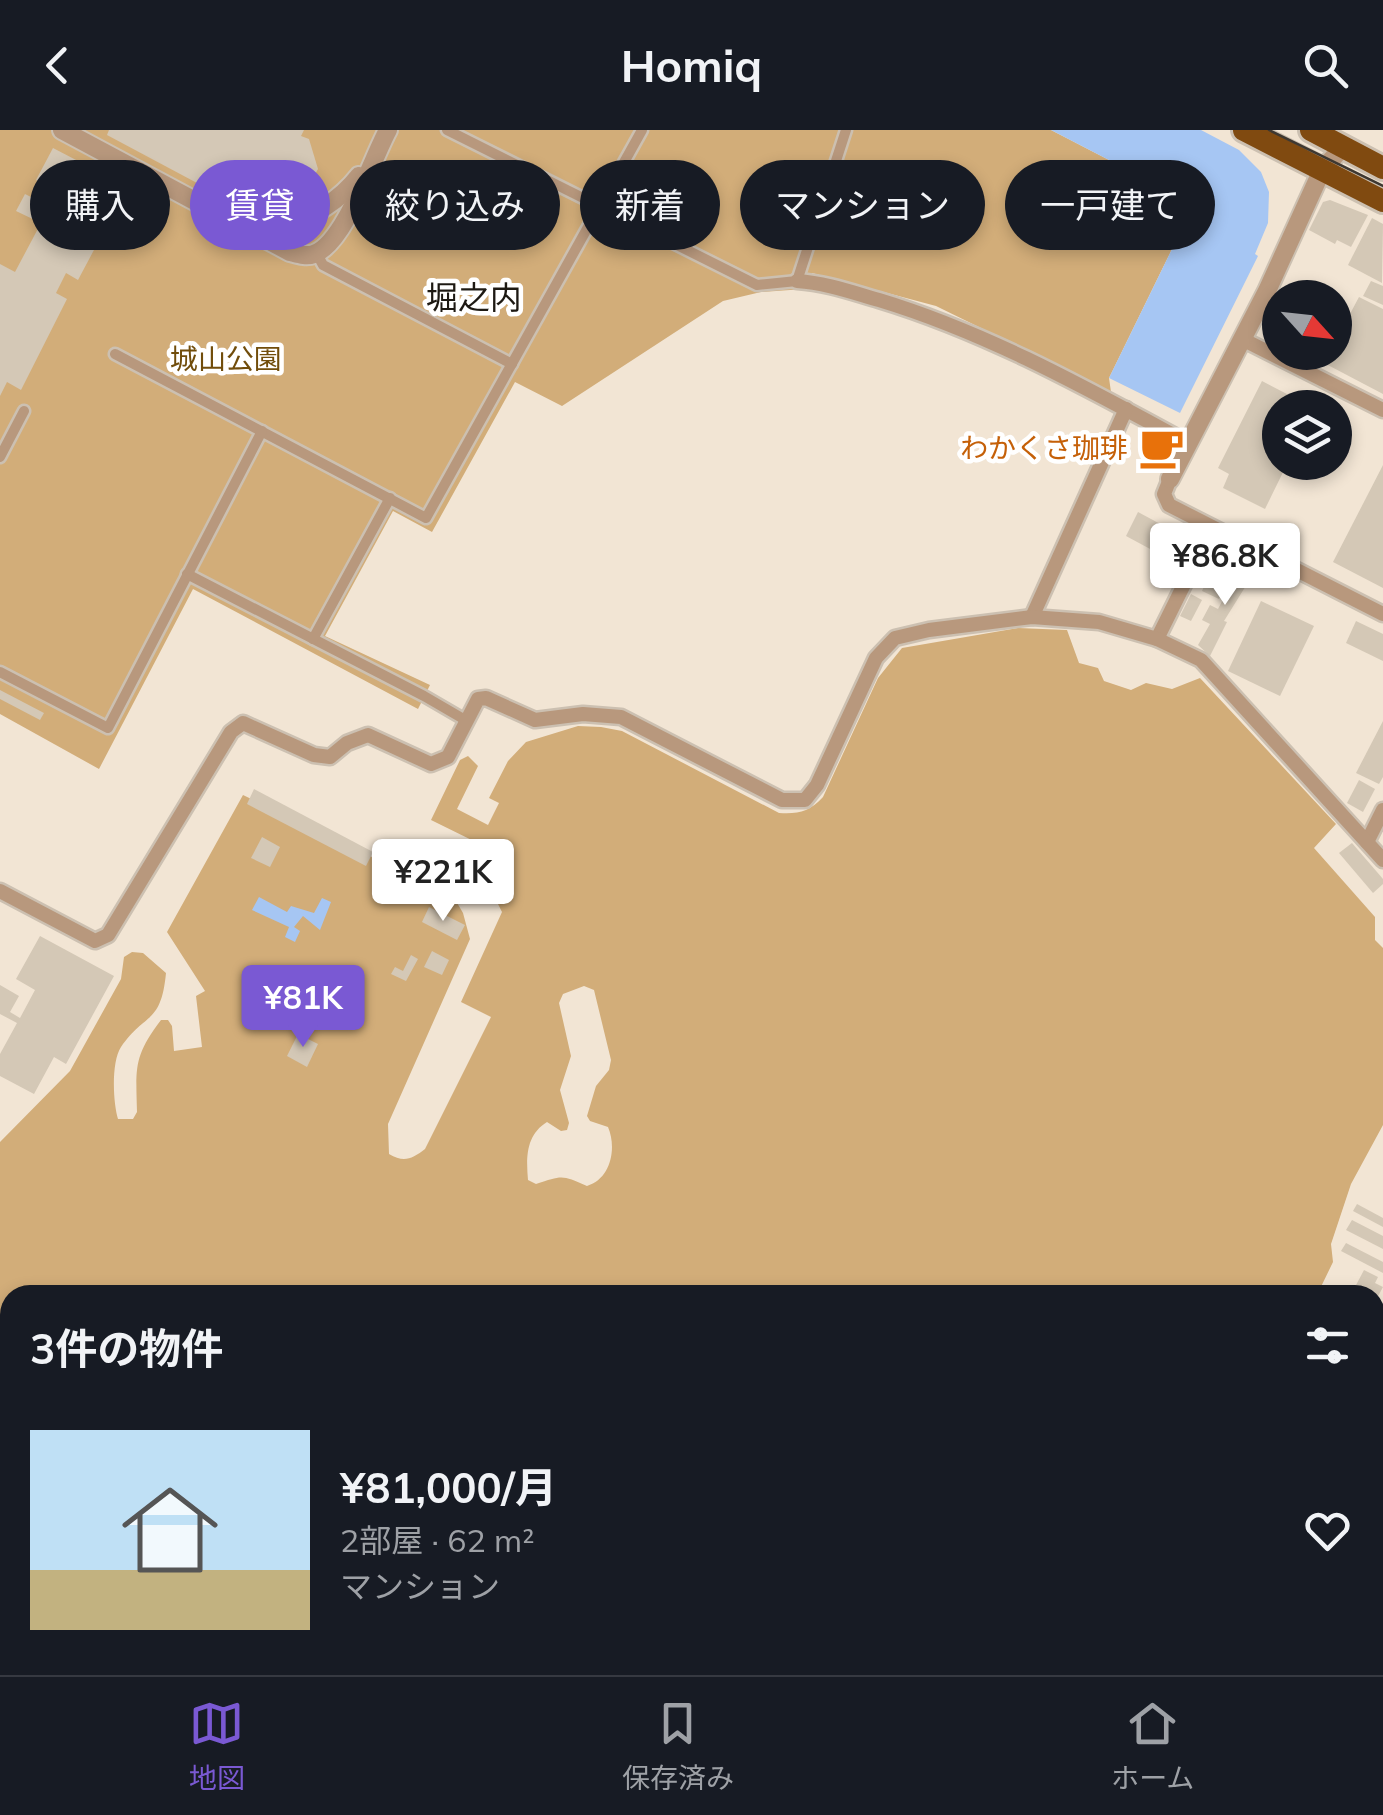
<!DOCTYPE html>
<html lang="ja">
<meta charset="utf-8">
<style>
:root{--surface:#171b24;--page:#20242c;--text:#f1f3f6;--muted:#9ea1a6;--line:#363941;--accent:#7a59d3}
body{margin:0;font-family:Mulish,"Noto Sans JP",sans-serif;background:var(--page);color:var(--text);height:100vh;display:flex;flex-direction:column;font-size:38px;white-space:nowrap}
*{box-sizing:border-box;margin:0}
p{font-size:32px;color:var(--muted)}
.icon{flex:none;width:55px;height:55px;fill:none;stroke:currentColor;stroke-width:2;stroke-linecap:round;stroke-linejoin:round}
.map{position:relative;flex:1;overflow:hidden}
.details{position:absolute;left:0px;top:1155px;width:1385px;height:390px;display:flex;flex-direction:column;background:var(--surface);border-radius:30px 30px 0 0;box-shadow:0 5px 15px #0003}
.details>*{flex:none}
.hud{position:absolute;left:30px;top:30px;width:1325px;height:90px;display:flex;gap:20px}
.needle{width:65px;rotate:117deg}
.buttons{position:absolute;left:1262px;top:150px;display:grid;gap:20px}
.buttons a{display:grid;place-items:center;width:90px;height:90px;border-radius:50%;background:var(--surface);box-shadow:0 5px 15px #0003;font-size:50px}
.price{position:absolute;translate:-50% -85px;padding:0 22px;border-radius:10px;background:#fff;color:#222;font-size:32px;line-height:65px;filter:drop-shadow(0 2px 5px #0008)}
.price::after{content:'';position:absolute;left:50%;top:60px;width:30px;height:22px;margin-left:-15px;background:inherit;clip-path:polygon(0 0,100% 0,50% 100%)}
.price.current{background:var(--accent);color:#fff}
ul{padding:0;list-style:none}
li{display:flex;align-items:center;gap:30px;height:250px;padding:0 30px}
li+li{border-top:2px solid var(--line)}
li span{display:grid;place-items:center;flex:none;width:280px;height:200px;border-radius:0px;color:#555}
li>.icon{margin-inline-start:auto}
span .icon{width:120px;height:120px;fill:#fffc;stroke-width:1}
li b{font-size:42px}
h2{display:flex;justify-content:space-between;align-items:center;height:120px;padding:0 30px;font-size:42px}
.tag{padding:0 35px;border-radius:45px;background:var(--surface);box-shadow:0 5px 15px #0003;font-size:35px;line-height:90px}
.tag.current{background:var(--accent);color:#fff}
header{display:flex;justify-content:space-between;align-items:center;height:130px;padding:0 30px;background:var(--surface);font-size:45px;font-weight:700}
.tab-bar{display:flex;justify-content:space-around;align-items:center;height:140px;border-top:2px solid var(--line);background:var(--surface);font-size:28px;color:var(--muted)}
.tab-bar a{display:grid;justify-items:center;gap:5px}
.tab-bar .current{color:var(--accent)}
.map>svg:first-child{display:block}
.green{fill:#d2ad79;fill-rule:evenodd}
.water{fill:#a6c6f3}
.building{fill:#d4c8b6}
.lines{fill:none;stroke-linecap:round;stroke-linejoin:round}
.pedestrian-casing{stroke:#ccc0b1;stroke-width:15}
.minor-casing{stroke:#ccc0b1;stroke-width:19}
.tertiary-casing{stroke:#ccc0b1;stroke-width:22}
.trunk-casing{stroke:#ccc0b1;stroke-width:28}
.pedestrian{stroke:#b8987d;stroke-width:10}
.minor{stroke:#b8987d;stroke-width:14}
.tertiary{stroke:#b8987d;stroke-width:18}
.trunk{stroke:#804a10;stroke-width:22}
.tram{stroke:#3e3831;stroke-width:2.5}
.labels{text-anchor:middle;dominant-baseline:central;stroke-width:9;stroke-linejoin:round;paint-order:stroke}
.park-label{font-size:28px;fill:#714d0b;stroke:#fff}
.food-label{font-size:28px;fill:#c56008;stroke:#fff;text-anchor:end}
.quarter-label{font-size:32px;fill:#1d1913;stroke:#fff}
</style>
<header><svg class="icon" aria-label="back" viewBox="0 0 24 24"><path d="M15 5l-7 7 7 7"/></svg>Homiq<svg class="icon" aria-label="search" viewBox="0 0 24 24"><circle cx="10" cy="10" r="6"/><path d="M15 15l6 6"/></svg></header>
<div class="map">
<svg width="1383" height="1545" viewBox="0 0 1383 1545">
<rect width="100%" height="100%" fill="#f2e5d4"/>
<!-- green -->
<g class="green">
<polygon points="0,0 1051,0 1194,74 1109,248 1111,262 936,176 812,143 804,159 761,162 723,171 562,276 515,252 432,402 393,381 325,506 430,555 418,579 193,459 99,639 0,584"/>
<path d="M1018 498 1067 500 1079 533 1098 538 1104 551 1131 560 1146 553 1172 559 1200 548 1336 694 1314 718 1375 787V810L1383 818V995L1351 1054 1331 1114 1333 1132 1317 1165H10V1535H1208L1201 1545H0V1012L70 941 121 849 124 827 132 822 143 823 166 843C161 895 145 882 121 917 111 932 113 973 118 989H133L137 982C136 938 133 927 161 890H168L172 896 174 921 202 917 196 866 205 861 167 802 243 665 453 766 463 783 470 809 388 994 389 1024C404 1033 412 1029 425 1019L491 887 461 872 502 782 497 772 476 761 494 721 431 690 460 630 468 626 478 636 457 679 488 695 499 673 489 668 508 631 526 612 578 596 601 597 622 601 779 683C799 684 809 682 823 667L878 548 902 518ZM584 856 594 860 611 930 609 940 596 956 587 986 590 991 608 997C617 1018 611 1049 587 1056 562 1045 563 1045 536 1054L528 1050C526 1027 526 1005 547 992L561 1001 567 1000 569 993 560 960 571 926 559 873 563 864Z"/>
</g>
<!-- water -->
<g class="water">
<polygon points="1051,0 1201,0 1239,20 1261,42 1269,62 1268,93 1255,124 1258,126 1180,283 1109,248 1194,74"/>
<polygon points="259,767 287,782 291,776 314,783 322,768 331,772 320,800 303,786 294,797 300,801 295,812 285,807 289,797 252,780"/>
</g>
<!-- building -->
<g class="building">
<polygon points="109,0 304,0 301,6 309,9 318,39 305,62 278,71 277,68 248,76 243,58 240,59 222,46 197,53 107,5"/>
<polygon points="53,18 128,57 111,89 71,69 64,83 103,103 78,150 66,143 56,163 67,169 21,260 7,252 0,266 0,134 15,142 41,93 16,81 25,64 55,79 63,64 36,50"/>
<polygon points="1330,70 1368,85 1351,117 1337,110 1335,114 1309,100 1323,72"/>
<polygon points="1372,88 1383,94 1382,153 1348,135"/>
<polygon points="1371,151 1383,156 1383,175 1363,166"/>
<polygon points="1359,167 1383,179 1383,264 1324,233 1330,222 1335,222 1335,212"/>
<polygon points="1262,251 1314,278 1280,278 1280,332 1288,332 1265,379 1223,358 1229,344 1218,338"/>
<polygon points="1383,335 1383,458 1333,432"/>
<polygon points="1138,382 1164,396 1152,420 1126,406"/>
<polygon points="1243,431 1257,438 1224,491 1227,492 1210,526 1198,515 1210,494 1202,490 1210,475 1218,479"/>
<polygon points="1209,445 1227,453 1219,469 1202,461"/>
<polygon points="1191,464 1202,470 1191,491 1180,486"/>
<polygon points="1261,471 1314,496 1280,566 1228,541"/>
<polygon points="1356,491 1383,504 1383,531 1346,513"/>
<polygon points="0,560 44,583 40,590 0,569"/>
<polygon points="1383,591 1383,647 1379,654 1356,643"/>
<polygon points="1359,650 1375,659 1363,682 1347,673"/>
<polygon points="254,659 373,722 366,736 247,674"/>
<polygon points="262,707 280,717 270,737 251,728"/>
<polygon points="1352,713 1383,749 1383,754 1373,763 1339,723"/>
<polygon points="429,777 465,795 457,810 422,792"/>
<polygon points="40,806 114,846 66,934 54,927 34,964 0,946 0,924 17,893 0,884 0,855 19,866 10,882 20,888 35,860 16,849"/>
<polygon points="432,821 449,830 442,845 424,837"/>
<polygon points="411,825 418,829 406,851 391,844 395,837 403,841"/>
<polygon points="298,904 318,914 307,937 287,926"/>
<polygon points="1357,1074 1383,1088 1383,1097 1353,1081"/>
<polygon points="1352,1090 1383,1106 1383,1119 1346,1100"/>
<polygon points="1346,1113 1383,1132 1383,1143 1341,1121"/>
<polygon points="1364,1140 1378,1147 1375,1153 1383,1157 1375,1172 1375,1165 1355,1157"/>
<polygon points="1337,1535 1355,1535 1374,1545 1335,1545 1332,1544"/>
</g>
<g class="lines">
<defs>
<g id="pedestrian">
<polyline points="447,0 757,155 797,151 846,0"/>
<polyline points="317,124 323,135 512,234"/>
<polyline points="115,224 426,388 642,0"/>
<polyline points="0,327 24,281"/>
<polyline points="187,444 424,566 467,591"/>
<polyline points="313,509 390,368"/>
<polyline points="0,542 108,598 262,301"/>
</g>
<g id="minor">
<path d="M797 151C826 153 851 162 879 170 988 203 1088 259 1188 313"/>
<polyline points="1242,209 1383,280"/>
<polyline points="1170,349 1164,364 1169,375 1383,484"/>
<polyline points="1032,487 1126,279"/>
<polyline points="1157,509 1212,398"/>
<polyline points="1367,712 1383,680"/>
<polyline points="0,761 95,811 108,805 231,602 243,593 314,625 330,627 347,613 368,605 431,634 448,627 478,569 486,568 535,590 583,584 621,587 782,670 805,670 817,655 876,528 895,508 929,500 1032,487 1099,492 1157,509 1201,530 1383,730"/>
</g>
<g id="tertiary">
<path d="M62 0 290 122C298 124 306 127 314 124 345 113 372 29 388 0"/>
<path d="M241 89C254 92 270 96 283 94 311 90 342 68 359 46"/>
<polyline points="1170,349 1267,161 1322,40 1343,17"/>
<polyline points="1375,1350 1383,1335"/>
<polyline points="1375,1403 1383,1388"/>
<polyline points="1375,1461 1383,1465"/>
<polyline points="1272,1545 1278,1535"/>
<polyline points="1299,1545 1305,1535"/>
</g>
<g id="trunk">
<polyline points="1244,0 1383,71"/>
<polyline points="1311,0 1383,38"/>
</g>
</defs>
<!-- pedestrian casing -->
<use href="#pedestrian" class="pedestrian-casing"/>
<!-- minor casing -->
<use href="#minor" class="minor-casing"/>
<!-- tertiary casing -->
<use href="#tertiary" class="tertiary-casing"/>
<!-- trunk casing -->
<use href="#trunk" class="trunk-casing"/>
<!-- pedestrian -->
<use href="#pedestrian" class="pedestrian"/>
<!-- minor -->
<use href="#minor" class="minor"/>
<!-- tertiary -->
<use href="#tertiary" class="tertiary"/>
<!-- trunk -->
<use href="#trunk" class="trunk"/>
<!-- tram -->
<polyline class="tram" points="1269,0 1383,56"/>
</g>
<!-- icons -->
<defs>
<symbol id="cafe-bare" viewBox="-9 -9 18 18"><path d="M-5.5-4.5H6V0H3Q3 3.5 0 3.5H-2.5Q-5.5 3.5-5.5 0ZM3-3.2v2h1.7v-2ZM-6 4.5H4V6H-6Z" fill="#e8710a" stroke="#fff" stroke-width="2.5" paint-order="stroke"/></symbol>
</defs>
<g fill-rule="evenodd">
<use href="#cafe-bare" x="1130" y="286" width="63" height="63"/>
</g>
<g class="labels">
<!-- park labels -->
<g class="park-label">
<text x="226" y="228">城山公園</text>
</g>
<!-- food labels -->
<g class="food-label">
<text x="1128" y="317">わかくさ珈琲</text>
</g>
<!-- quarter labels -->
<g class="quarter-label">
<text x="474" y="167">堀之内</text>
</g>
</g>
</svg>
<div class="buttons">
<a><svg class="needle" viewBox="-14 -14 28 28"><path d="M0-13l5 13h-10z" fill="#e53935"/><path d="M0 13l5-13h-10z" fill="#9ea1a6"/></svg></a>
<a><svg class="icon" aria-label="layers" viewBox="0 0 24 24"><path d="M12 4l9 5-9 5-9-5zM3 14l9 5 9-5"/></svg></a>
</div>
<b class="price" style="left:1225px;top:478px">¥86.8K</b>
<b class="price" style="left:443px;top:794px">¥221K</b>
<b class="price current" style="left:303px;top:920px">¥81K</b>
<div class="hud">
<a class="tag">購入</a>
<a class="tag current">賃貸</a>
<a class="tag">絞り込み</a>
<a class="tag">新着</a>
<a class="tag">マンション</a>
<a class="tag">一戸建て</a>
</div>
<section class="details">
<h2>3件の物件<svg class="icon" aria-label="filters" viewBox="0 0 24 24"><path d="M4 7h16M4 17h16"/><circle cx="9" cy="7" r="2"/><circle cx="15" cy="17" r="2"/></svg></h2>
<ul>
<li><span style="background:linear-gradient(#bfe0f5 70%,#c2b280 0)"><svg class="icon" aria-label="home" viewBox="0 0 24 24"><path d="M3 11l9-7 9 7M6 9v11h12V9"/></svg></span><div><b>¥81,000/月</b><p>2部屋 · 62 m²</p><p>マンション</p></div><svg class="icon" aria-label="heart" viewBox="0 0 24 24"><path d="M12 20l-8-8c-3-5 5-10 8-4 3-6 11-1 8 4z"/></svg></li>
</ul>
</section>
</div>
<nav class="tab-bar">
<a class="current"><svg class="icon" aria-label="map" viewBox="0 0 24 24"><path d="M3 6l6-2 6 2 6-2v14l-6 2-6-2-6 2zM9 4v14M15 6v14"/></svg>地図</a>
<a><svg class="icon" aria-label="saved" viewBox="0 0 24 24"><path d="M7 4h10v16l-5-4-5 4z"/></svg>保存済み</a>
<a><svg class="icon" aria-label="home" viewBox="0 0 24 24"><path d="M3 11l9-7 9 7M6 9v11h12V9"/></svg>ホーム</a>
</nav>
